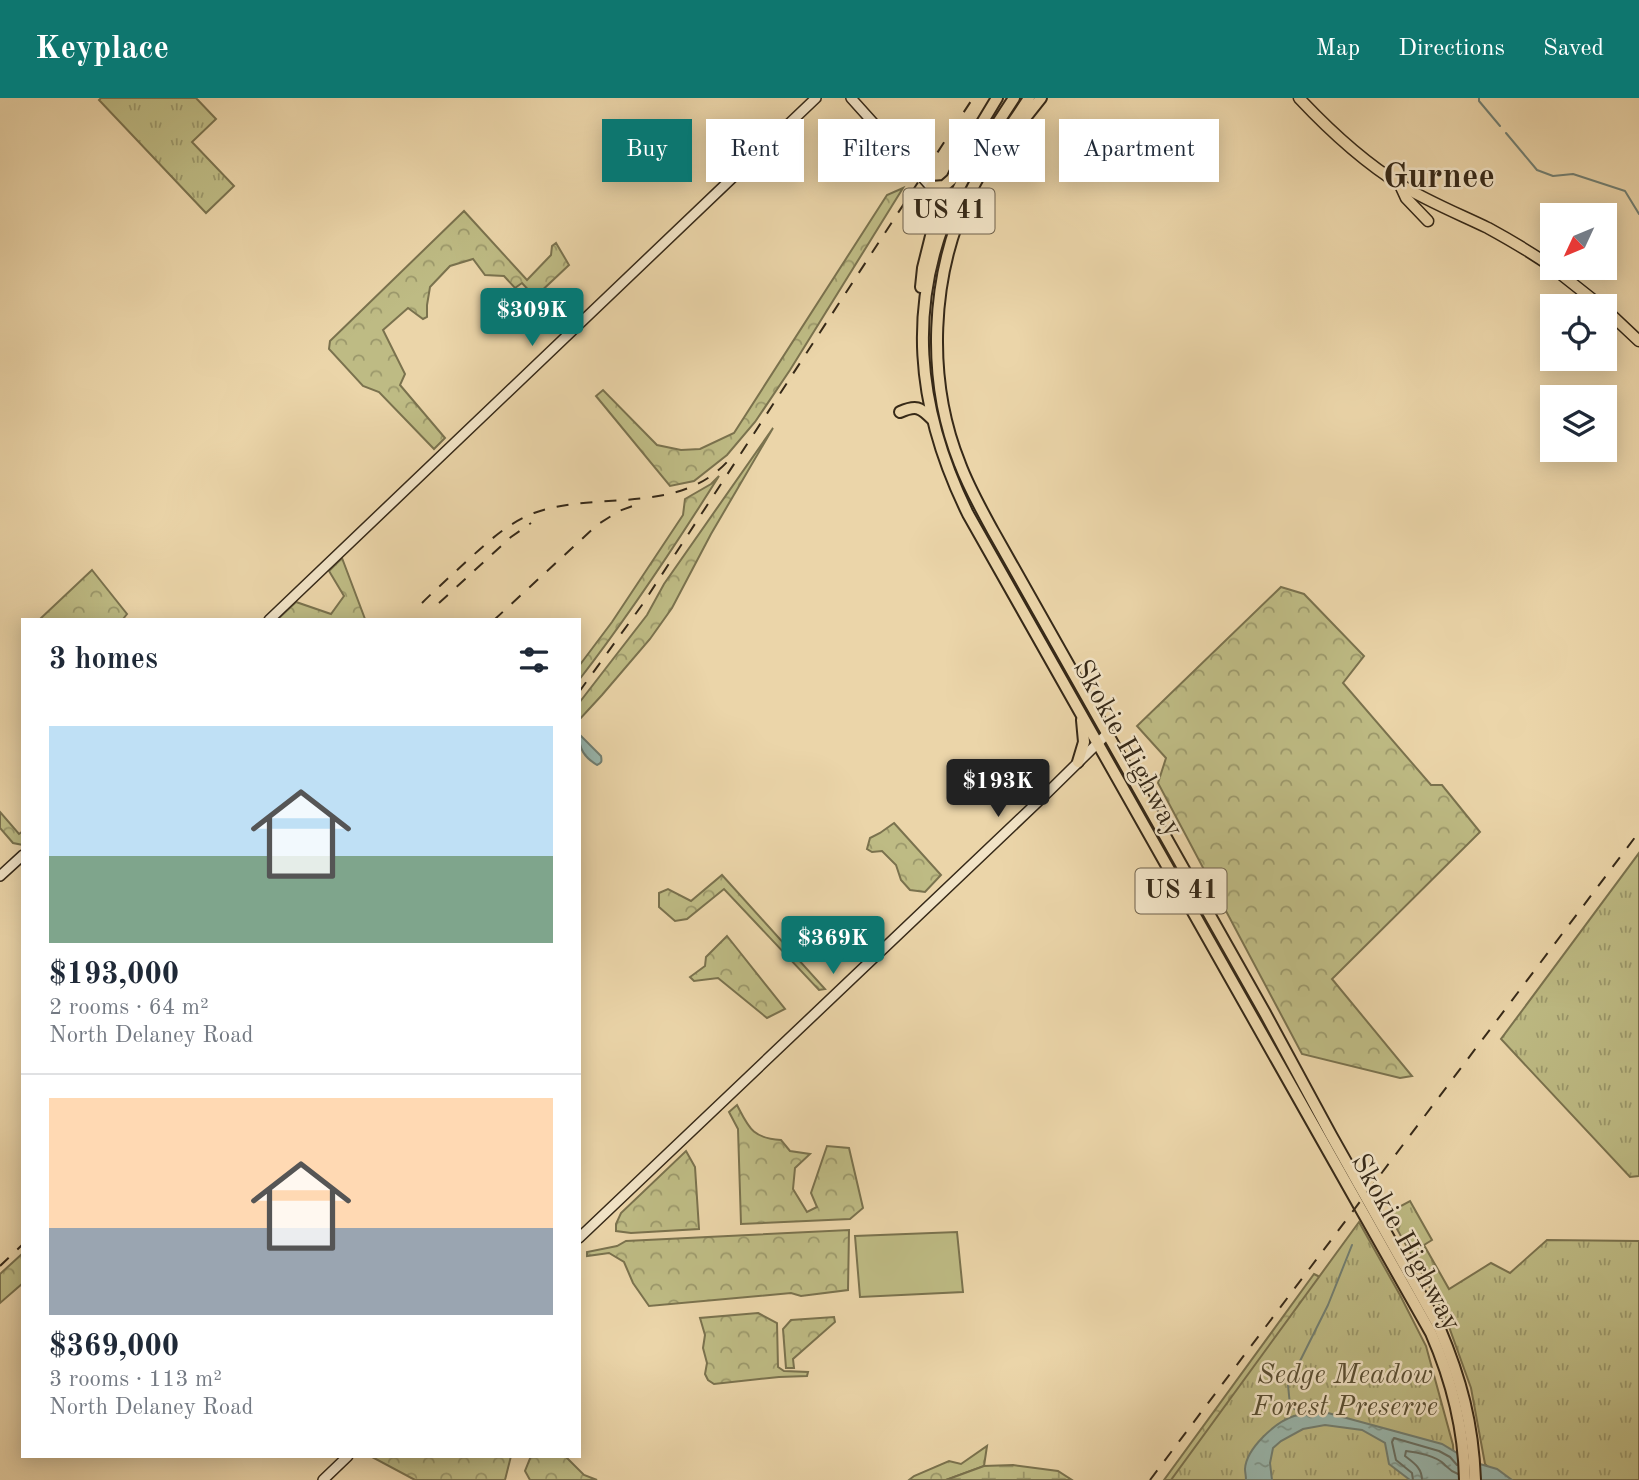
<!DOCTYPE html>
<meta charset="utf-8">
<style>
:root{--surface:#fff;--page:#f6f6f7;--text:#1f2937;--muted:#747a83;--line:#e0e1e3;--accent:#0f766e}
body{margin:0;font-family:"Old Standard TT",serif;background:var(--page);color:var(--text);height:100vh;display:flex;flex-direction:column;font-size:26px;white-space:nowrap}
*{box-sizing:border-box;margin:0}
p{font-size:23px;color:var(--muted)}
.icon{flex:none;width:38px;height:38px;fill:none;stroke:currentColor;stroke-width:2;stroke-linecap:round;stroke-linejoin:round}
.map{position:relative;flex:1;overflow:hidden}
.side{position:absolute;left:21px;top:520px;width:560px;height:840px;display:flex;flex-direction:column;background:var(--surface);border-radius:0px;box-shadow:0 4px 18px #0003}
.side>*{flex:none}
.hud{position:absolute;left:602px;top:21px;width:665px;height:63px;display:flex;gap:14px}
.needle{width:46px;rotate:226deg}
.buttons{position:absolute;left:1540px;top:105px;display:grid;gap:14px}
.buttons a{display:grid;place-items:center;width:77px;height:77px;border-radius:0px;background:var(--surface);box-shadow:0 4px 18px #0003;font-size:35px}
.price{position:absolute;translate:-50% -60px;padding:0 16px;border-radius:7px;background:var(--accent);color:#fff;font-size:23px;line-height:46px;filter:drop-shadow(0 2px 4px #0008)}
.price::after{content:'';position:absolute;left:50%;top:42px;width:21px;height:16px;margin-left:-10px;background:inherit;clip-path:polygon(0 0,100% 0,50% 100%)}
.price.current{background:#222;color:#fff}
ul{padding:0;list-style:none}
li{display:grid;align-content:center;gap:14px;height:371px;padding:0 28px}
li+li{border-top:2px solid var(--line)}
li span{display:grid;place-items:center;height:217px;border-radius:0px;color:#555}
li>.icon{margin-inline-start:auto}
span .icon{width:126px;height:126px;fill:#fffc;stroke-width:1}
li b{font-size:30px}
h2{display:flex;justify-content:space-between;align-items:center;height:84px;padding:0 28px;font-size:30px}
.pill{padding:0 24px;border-radius:0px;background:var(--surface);box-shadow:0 4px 18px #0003;font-size:24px;line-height:63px}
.pill.current{background:var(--accent);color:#fff}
header{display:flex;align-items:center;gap:42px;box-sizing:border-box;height:98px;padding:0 35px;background:var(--accent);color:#fff}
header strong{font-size:33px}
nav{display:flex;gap:38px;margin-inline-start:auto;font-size:24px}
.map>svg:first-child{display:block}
.grass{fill:#bebb84;stroke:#7a724e;stroke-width:2}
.forest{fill:url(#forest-crowns);stroke:#7a724e;stroke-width:2}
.wetland{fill:url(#wetland-marsh);stroke:#7a724e;stroke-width:2}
.park{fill:url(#park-tufts);stroke:#7a724e;stroke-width:2}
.water{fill:url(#water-ripples);stroke:#717f73;stroke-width:2}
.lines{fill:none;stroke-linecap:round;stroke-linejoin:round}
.shore{stroke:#687064;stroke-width:2}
.stream{stroke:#717f73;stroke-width:2}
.secondary-casing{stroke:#362918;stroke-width:12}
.primary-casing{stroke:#362918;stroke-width:13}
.highway-casing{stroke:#362918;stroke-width:14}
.secondary{stroke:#f2e4c7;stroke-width:9}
.primary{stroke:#ebd5a9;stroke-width:10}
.highway{stroke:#ebd5a9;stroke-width:10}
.rail{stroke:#362918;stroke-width:2;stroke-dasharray:12 12;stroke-linecap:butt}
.labels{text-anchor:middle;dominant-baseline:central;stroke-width:5;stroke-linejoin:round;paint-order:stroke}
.shield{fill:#f2e4c7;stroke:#6e614c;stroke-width:2}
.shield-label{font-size:26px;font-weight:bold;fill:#362918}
.street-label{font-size:28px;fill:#362918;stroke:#f2e4c7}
.park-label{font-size:28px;font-style:italic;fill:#584e33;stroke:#f2e4c7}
.district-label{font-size:35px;font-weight:bold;fill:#362918;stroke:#f2e4c7}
</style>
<header>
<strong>Keyplace</strong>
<nav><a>Map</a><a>Directions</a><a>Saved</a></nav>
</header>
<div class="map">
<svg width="1639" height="1382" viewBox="0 0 1639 1382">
<defs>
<pattern id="forest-crowns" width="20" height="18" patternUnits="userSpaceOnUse" patternTransform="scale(1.75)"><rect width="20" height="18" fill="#bebb84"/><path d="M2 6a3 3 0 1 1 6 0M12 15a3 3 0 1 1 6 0" fill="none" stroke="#9b986b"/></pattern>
<pattern id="wetland-marsh" width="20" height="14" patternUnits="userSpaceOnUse" patternTransform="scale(1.75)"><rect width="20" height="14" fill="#bebb84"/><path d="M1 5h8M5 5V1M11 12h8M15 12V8" fill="none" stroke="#9b986b"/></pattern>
<pattern id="park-tufts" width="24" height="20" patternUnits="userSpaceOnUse" patternTransform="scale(1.75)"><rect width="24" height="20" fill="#bebb84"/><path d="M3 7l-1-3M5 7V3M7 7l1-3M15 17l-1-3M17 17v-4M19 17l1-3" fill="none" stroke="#9b986b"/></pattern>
<pattern id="water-ripples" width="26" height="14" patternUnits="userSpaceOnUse" patternTransform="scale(1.75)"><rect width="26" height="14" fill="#99b8af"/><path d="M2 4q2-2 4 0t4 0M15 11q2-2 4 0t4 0" fill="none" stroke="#7e968d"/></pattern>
</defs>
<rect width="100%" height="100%" fill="#ebd5a9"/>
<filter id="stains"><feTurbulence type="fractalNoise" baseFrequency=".00286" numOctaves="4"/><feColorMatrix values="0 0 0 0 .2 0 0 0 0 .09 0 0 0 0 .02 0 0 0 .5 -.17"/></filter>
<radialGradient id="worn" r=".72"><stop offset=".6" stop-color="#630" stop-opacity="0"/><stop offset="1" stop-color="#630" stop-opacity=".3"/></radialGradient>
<!-- grass -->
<polygon class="grass" points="957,1134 963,1194 860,1199 855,1138"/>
<!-- forest -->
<g class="forest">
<polygon points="903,90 790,272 755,324 727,357 694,383 670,388 596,298 603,292 657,347 681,352 700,351 734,335 887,97"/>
<polygon points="464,113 527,182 551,157 552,148 556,145 569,167 535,199 522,185 515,190 504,178 485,177 473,161 450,168 430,189 427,207 427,219 423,221 408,210 383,232 405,276 400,287 445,340 434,351 379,294 363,288 329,251 330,243"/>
<polygon points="773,330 711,436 672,510 650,541 602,597 579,622 579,605 647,517 664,486"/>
<path d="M719 378C675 448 630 516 579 582V568L612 524 683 417 685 401 711 386Z"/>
<polygon points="342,460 365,521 278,521 296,504 331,516 344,498 329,473"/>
<polygon points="92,472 127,516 123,521 40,521"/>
<polygon points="1281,489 1304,496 1364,558 1343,585 1431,687 1442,687 1480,734 1332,881 1412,978 1400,980 1302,956 1158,685 1166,660 1137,628"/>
<polygon points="0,714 19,736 23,733 23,747 13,745 0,730"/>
<polygon points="894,725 941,777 925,794 910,792 901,782 896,767 882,753 872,754 867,751 870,740 880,735"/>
<polygon points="722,777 825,891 819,892 724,791 687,821 675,823 659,809 659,795 668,791 691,803"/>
<polygon points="727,838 785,911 767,920 718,880 694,883 690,879 705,868 706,859"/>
<path d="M737 1007C749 1030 752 1040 781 1042L790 1053 810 1056 795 1070 793 1091 807 1114 817 1109 811 1095 827 1048 849 1050 863 1110 850 1121 741 1126 738 1031 729 1014Z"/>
<polygon points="686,1053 695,1069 699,1131 631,1135 616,1133 616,1126 621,1115"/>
<polygon points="849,1132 848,1192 801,1198 791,1195 649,1208 633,1185 624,1164 609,1155 587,1158 587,1154 617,1148 626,1143"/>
<polygon points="23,1155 23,1185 0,1205 0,1176"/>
<polygon points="1314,1176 1320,1179 1194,1382 1164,1382"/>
<polygon points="758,1215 777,1225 778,1269 784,1273 808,1274 807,1278 779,1279 714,1286 708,1282 705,1276 707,1265 703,1250 705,1237 700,1220"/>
<polygon points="834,1219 835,1224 793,1261 794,1270 786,1270 783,1231 791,1222"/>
<polygon points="987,1348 984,1368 946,1382 909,1382 914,1378 949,1363 961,1366"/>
<polygon points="373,1358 511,1358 505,1382 415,1382 372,1359"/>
<polygon points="531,1358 565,1358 584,1377 597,1382 530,1382 525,1373"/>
</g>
<!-- wetland -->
<polygon class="wetland" points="1013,1367 1058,1373 1072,1382 946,1382 984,1368"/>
<!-- park -->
<g class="park">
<polygon points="101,0 196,0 216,21 192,44 234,88 206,115 99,2"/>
<polygon points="1639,755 1639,1078 1630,1079 1501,941"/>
<polygon points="1410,1103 1432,1142 1424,1147 1449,1191 1491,1165 1510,1175 1547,1142 1639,1143 1639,1382 1502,1382 1485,1366 1471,1290 1444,1215 1388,1115"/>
<polygon points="1359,1124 1400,1197 1426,1248 1453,1347 1455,1382 1171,1382"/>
</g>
<!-- water -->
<g class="water">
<path d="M579 636 601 658C602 663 602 665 597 667 584 659 579 651 579 636Z"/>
<path d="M1328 1315 1442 1346 1457 1355 1459 1360 1497 1371 1512 1382H1410L1389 1366 1385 1345 1362 1332 1325 1327 1303 1331 1281 1343 1273 1350 1270 1365 1272 1382H1246C1246 1378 1245 1374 1245 1371 1246 1351 1275 1324 1294 1318 1304 1316 1317 1316 1328 1315Z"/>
</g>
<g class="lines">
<!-- shore -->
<g class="shore">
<polyline points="1413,1382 1412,1375 1396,1362 1392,1344 1394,1340 1439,1353 1450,1359 1457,1367"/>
<path d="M1422 1382C1422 1370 1414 1365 1405 1358L1406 1353C1417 1354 1436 1358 1444 1366 1449 1371 1450 1373 1458 1376"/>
</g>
<!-- stream -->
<g class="stream">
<polyline points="1479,0 1479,3 1500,28"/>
<polyline points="1506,35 1537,72 1553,78 1573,76 1625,93 1639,116"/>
<polyline points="1303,1318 1290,1307 1288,1287 1328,1207 1352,1147"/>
</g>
<defs>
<g id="secondary">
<polyline points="851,0 931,89"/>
<polyline points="269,522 816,0"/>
<polyline points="0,778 23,757"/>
<polyline points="579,1140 1043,699 1107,636"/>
<polyline points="323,1382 348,1358"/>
</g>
<g id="primary">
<path d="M1299 0C1330 33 1362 63 1401 87 1429 104 1459 116 1488 130 1510 142 1532 155 1552 169"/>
<polyline points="1400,87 1406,100 1428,123"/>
<polyline points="1553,170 1601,208"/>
<polyline points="1605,211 1639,243"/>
</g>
<g id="highway">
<path d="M1014 0C994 31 972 62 956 96 905 205 916 310 968 416L1431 1235C1452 1283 1464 1330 1465 1382"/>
<path d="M1029 0C1009 31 986 62 970 95 930 177 926 282 960 366 969 390 981 411 993 433L1265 915 1331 1037 1439 1229C1461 1281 1473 1326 1475 1382"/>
<polyline points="1018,29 1041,0"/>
<polyline points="931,89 944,88 952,81 968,48 997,0"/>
<polyline points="921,189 923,170 939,106 939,100 931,89"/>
<path d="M900 314C916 307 920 309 932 321"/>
<polyline points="1078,664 1084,644 1082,622"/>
</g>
</defs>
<!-- secondary casing -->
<use href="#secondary" class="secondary-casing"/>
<!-- primary casing -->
<use href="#primary" class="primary-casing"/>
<!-- highway casing -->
<use href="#highway" class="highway-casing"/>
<!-- secondary -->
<use href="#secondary" class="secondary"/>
<!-- primary -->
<use href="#primary" class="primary"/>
<!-- highway -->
<use href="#highway" class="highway"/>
<!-- rail -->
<g class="rail">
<path d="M422 505C437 490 453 476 469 461 489 443 508 425 534 415 601 391 683 420 733 357"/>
<polyline points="439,505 511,439 531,425"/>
<polyline points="494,522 597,427 619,413 641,405"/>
<polyline points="579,594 642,507 973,0"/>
<polyline points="0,1168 23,1146"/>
<polyline points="1150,1382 1639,734"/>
</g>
</g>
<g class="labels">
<!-- shield labels -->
<g class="shield">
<rect x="903.5" y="90.5" width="91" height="45" rx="5"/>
<rect x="1135.5" y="770.5" width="91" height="45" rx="5"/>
</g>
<g class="shield-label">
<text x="949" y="113">US 41</text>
<text x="1181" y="793">US 41</text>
</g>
<!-- street labels -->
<g class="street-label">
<text transform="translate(1127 651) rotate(61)">Skokie Highway</text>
<text transform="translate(1405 1145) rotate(61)">Skokie Highway</text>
</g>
<!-- park labels -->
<g class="park-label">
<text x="1345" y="1278">Sedge Meadow<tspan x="1345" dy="32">Forest Preserve</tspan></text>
</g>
<!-- district labels -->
<g class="district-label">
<text x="1439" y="79">Gurnee</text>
</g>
</g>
<rect width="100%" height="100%" filter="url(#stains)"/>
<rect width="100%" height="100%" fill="url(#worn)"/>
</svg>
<div class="buttons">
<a><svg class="needle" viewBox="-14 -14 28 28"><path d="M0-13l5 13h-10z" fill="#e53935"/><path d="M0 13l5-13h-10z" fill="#747a83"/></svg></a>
<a><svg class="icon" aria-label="locate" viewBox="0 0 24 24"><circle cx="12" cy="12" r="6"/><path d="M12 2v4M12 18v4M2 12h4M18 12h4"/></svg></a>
<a><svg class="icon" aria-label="layers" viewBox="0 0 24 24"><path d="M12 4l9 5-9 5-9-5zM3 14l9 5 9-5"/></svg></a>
</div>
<b class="price" style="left:532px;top:250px">$309K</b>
<b class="price current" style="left:998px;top:721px">$193K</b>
<b class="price" style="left:833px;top:878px">$369K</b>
<div class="hud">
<a class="pill current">Buy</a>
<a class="pill">Rent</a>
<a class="pill">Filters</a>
<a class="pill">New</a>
<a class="pill">Apartment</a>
</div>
<section class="side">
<h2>3 homes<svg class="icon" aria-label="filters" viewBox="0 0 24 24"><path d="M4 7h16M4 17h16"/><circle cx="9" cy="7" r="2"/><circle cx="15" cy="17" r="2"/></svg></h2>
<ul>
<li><span style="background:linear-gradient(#bfe0f5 60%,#7fa58c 0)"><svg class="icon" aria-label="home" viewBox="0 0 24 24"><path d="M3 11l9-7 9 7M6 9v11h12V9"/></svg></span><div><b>$193,000</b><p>2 rooms · 64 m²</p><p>North Delaney Road</p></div></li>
<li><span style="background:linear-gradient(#ffd9b3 60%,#9aa5b1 0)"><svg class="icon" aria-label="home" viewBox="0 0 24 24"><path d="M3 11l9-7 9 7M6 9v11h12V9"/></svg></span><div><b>$369,000</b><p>3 rooms · 113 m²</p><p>North Delaney Road</p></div></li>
</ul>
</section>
</div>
